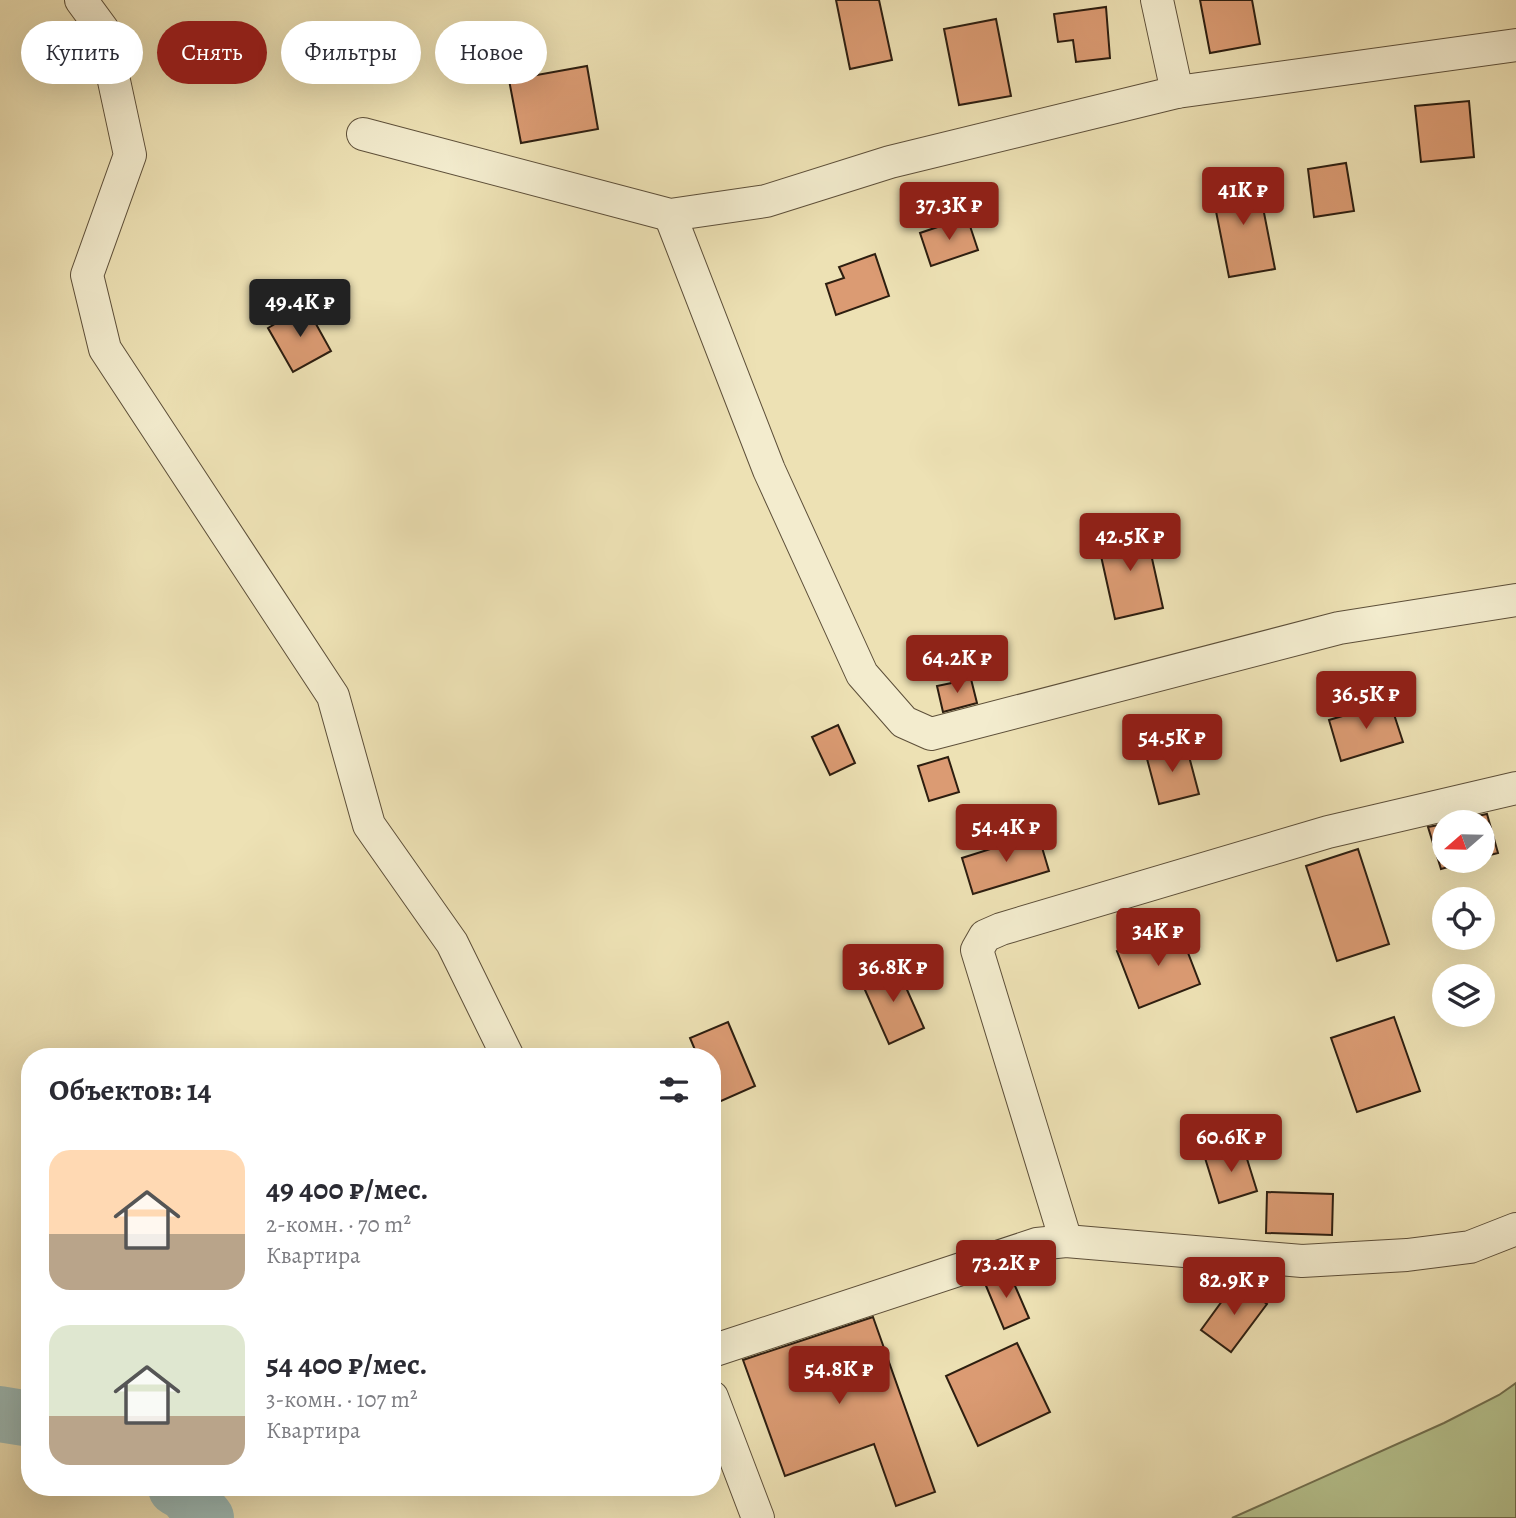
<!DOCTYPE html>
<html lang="ru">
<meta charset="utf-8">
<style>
:root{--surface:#fff;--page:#f7f7f7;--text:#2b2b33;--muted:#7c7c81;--accent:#8f2418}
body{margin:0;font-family:Alegreya,serif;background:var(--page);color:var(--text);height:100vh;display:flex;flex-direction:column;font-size:26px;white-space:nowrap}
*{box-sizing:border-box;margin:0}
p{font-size:23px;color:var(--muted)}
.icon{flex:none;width:38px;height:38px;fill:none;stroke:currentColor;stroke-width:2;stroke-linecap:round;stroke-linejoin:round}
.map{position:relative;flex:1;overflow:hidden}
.sheet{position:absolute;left:21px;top:1048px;width:700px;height:448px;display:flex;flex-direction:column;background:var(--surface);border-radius:28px;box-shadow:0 7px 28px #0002}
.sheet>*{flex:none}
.hud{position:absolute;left:21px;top:21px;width:700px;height:63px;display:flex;gap:14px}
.needle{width:46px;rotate:250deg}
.tools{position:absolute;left:1432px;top:810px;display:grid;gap:14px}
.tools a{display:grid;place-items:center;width:63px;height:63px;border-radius:50%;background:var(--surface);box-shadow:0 7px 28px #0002;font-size:35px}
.price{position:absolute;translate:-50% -60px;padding:0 16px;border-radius:7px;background:var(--accent);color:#fff;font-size:23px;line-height:46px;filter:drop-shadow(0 2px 4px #0008)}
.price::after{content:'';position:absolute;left:50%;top:42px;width:21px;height:16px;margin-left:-10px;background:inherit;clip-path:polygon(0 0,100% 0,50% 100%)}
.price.active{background:#222;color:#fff}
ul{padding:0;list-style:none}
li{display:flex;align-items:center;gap:21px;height:175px;padding:0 28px}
li span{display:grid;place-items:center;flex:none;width:196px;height:140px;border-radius:21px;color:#555}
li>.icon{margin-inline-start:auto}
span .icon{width:84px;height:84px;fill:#fffc;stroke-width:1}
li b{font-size:30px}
h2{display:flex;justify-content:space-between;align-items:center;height:84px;padding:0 28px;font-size:30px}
.chip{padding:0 24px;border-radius:32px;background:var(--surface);box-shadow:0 7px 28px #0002;font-size:24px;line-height:63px}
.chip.active{background:var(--accent);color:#fff}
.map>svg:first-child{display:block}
.green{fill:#b6c38f;stroke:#727050;stroke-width:2}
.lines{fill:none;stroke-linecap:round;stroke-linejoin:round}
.river{stroke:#9dbbb7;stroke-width:56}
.building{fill:#db9b73;stroke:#2d1e10;stroke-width:2}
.minor-casing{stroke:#5d4f39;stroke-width:34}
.minor{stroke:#f3ecce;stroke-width:32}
</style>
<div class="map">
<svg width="1516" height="1518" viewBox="0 0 1516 1518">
<rect width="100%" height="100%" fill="#ede1b4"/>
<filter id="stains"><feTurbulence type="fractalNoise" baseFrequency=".00286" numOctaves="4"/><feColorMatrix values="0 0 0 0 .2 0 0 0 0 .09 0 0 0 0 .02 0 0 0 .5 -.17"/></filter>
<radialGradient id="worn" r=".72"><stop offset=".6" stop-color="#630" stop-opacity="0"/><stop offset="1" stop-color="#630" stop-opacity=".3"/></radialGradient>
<!-- green -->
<polygon class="green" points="1516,1383 1516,1518 1232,1518 1444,1423 1499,1395"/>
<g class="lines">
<!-- river -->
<g class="river">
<polyline points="0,1414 30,1419"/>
<polyline points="176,1488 185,1493 206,1518"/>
</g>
</g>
<!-- building -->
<g class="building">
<polygon points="836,0 879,0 892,60 850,69"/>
<polygon points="1200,0 1252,0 1260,44 1210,53"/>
<polygon points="1106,7 1110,58 1076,62 1073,40 1058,42 1054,14"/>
<polygon points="996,19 1011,96 959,105 944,29"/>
<polygon points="587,66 598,129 521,143 509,80"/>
<polygon points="1469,101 1474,157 1421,162 1415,106"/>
<polygon points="1346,163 1354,211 1314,217 1308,169"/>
<polygon points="1257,177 1275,269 1229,277 1211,186"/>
<polygon points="967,217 978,250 931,266 920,233"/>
<polygon points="875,254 889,296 836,315 826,284 844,278 839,267"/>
<polygon points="306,306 331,351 293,372 268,328"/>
<polygon points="1145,527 1163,608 1115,619 1097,538"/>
<polygon points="971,679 977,703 943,712 937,686"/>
<polygon points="1390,702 1403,742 1341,761 1329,720"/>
<polygon points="838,725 855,763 830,775 812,737"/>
<polygon points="1186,745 1199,794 1159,804 1146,755"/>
<polygon points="948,757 959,792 929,801 918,766"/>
<polygon points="1487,814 1498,853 1482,857 1482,822 1449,822"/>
<polygon points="1444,824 1444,861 1470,861 1441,869 1428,827"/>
<polygon points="1038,834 1049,871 973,894 962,858"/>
<polygon points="1358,849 1389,944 1337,961 1306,866"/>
<polygon points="1178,927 1200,984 1139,1008 1117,951"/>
<polygon points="896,965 924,1028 889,1044 861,981"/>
<polygon points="1394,1017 1420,1091 1357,1112 1331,1038"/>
<polygon points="728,1022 755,1086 712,1105 712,1057 698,1057 690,1038"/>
<polygon points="1243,1146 1257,1191 1219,1203 1205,1158"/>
<polygon points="1267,1192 1333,1194 1332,1235 1266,1233"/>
<polygon points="1009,1272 1029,1318 1004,1329 984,1281"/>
<polygon points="1236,1282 1267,1304 1231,1352 1201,1330"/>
<polygon points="873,1317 935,1492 896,1506 874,1444 785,1476 743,1360"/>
<polygon points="1017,1343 1050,1412 978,1446 946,1376"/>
</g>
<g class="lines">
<defs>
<g id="minor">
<polyline points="81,0 103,30 130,155 87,275 105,349 333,696 369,825 452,943 508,1057"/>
<polyline points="1157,0 1177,92"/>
<polyline points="363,134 670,215 766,201 890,162 1177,92 1516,45"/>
<polyline points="670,215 769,470 862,674 904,722 931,734 1339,628 1516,600"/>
<polyline points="1066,1241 977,950 985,936 1001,929 1328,832 1516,788"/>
<polyline points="712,1351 1037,1244 1066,1241 1302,1261 1407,1255 1470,1247 1516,1229"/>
<polyline points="712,1397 758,1518"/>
</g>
</defs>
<!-- minor casing -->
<use href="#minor" class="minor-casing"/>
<!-- minor -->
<use href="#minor" class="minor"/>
</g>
<rect width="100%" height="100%" filter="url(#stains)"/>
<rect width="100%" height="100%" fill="url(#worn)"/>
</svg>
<div class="tools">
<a><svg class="needle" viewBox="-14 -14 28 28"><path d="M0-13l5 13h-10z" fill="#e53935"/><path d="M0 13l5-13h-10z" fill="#7c7c81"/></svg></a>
<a><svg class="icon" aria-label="locate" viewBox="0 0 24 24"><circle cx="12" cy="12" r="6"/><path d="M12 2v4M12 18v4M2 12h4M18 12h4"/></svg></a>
<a><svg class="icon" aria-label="layers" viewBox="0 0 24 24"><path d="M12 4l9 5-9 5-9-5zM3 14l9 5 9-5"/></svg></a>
</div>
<b class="price" style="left:1243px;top:227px">41K ₽</b>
<b class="price" style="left:949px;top:242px">37.3K ₽</b>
<b class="price active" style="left:300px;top:339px">49.4K ₽</b>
<b class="price" style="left:1130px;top:573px">42.5K ₽</b>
<b class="price" style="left:957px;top:695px">64.2K ₽</b>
<b class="price" style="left:1366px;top:731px">36.5K ₽</b>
<b class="price" style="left:1172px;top:774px">54.5K ₽</b>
<b class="price" style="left:1006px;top:864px">54.4K ₽</b>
<b class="price" style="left:1158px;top:968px">34K ₽</b>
<b class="price" style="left:893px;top:1004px">36.8K ₽</b>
<b class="price" style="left:1231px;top:1174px">60.6K ₽</b>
<b class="price" style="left:1006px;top:1300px">73.2K ₽</b>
<b class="price" style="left:1234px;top:1317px">82.9K ₽</b>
<b class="price" style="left:839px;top:1406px">54.8K ₽</b>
<div class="hud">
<a class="chip">Купить</a>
<a class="chip active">Снять</a>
<a class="chip">Фильтры</a>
<a class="chip">Новое</a>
</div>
<section class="sheet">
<h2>Объектов: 14<svg class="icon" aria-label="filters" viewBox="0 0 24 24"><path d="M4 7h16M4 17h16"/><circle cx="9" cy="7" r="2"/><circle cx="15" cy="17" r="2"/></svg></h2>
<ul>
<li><span style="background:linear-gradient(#ffd9b3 60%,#b9a48a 0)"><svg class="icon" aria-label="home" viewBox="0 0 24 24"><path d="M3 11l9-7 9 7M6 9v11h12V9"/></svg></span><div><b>49 400 ₽/мес.</b><p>2-комн. · 70 m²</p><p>Квартира</p></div></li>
<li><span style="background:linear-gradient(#dfe7d0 65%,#b9a48a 0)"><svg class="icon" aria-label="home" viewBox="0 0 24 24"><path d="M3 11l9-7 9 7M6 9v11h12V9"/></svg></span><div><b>54 400 ₽/мес.</b><p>3-комн. · 107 m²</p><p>Квартира</p></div></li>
</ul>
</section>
</div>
